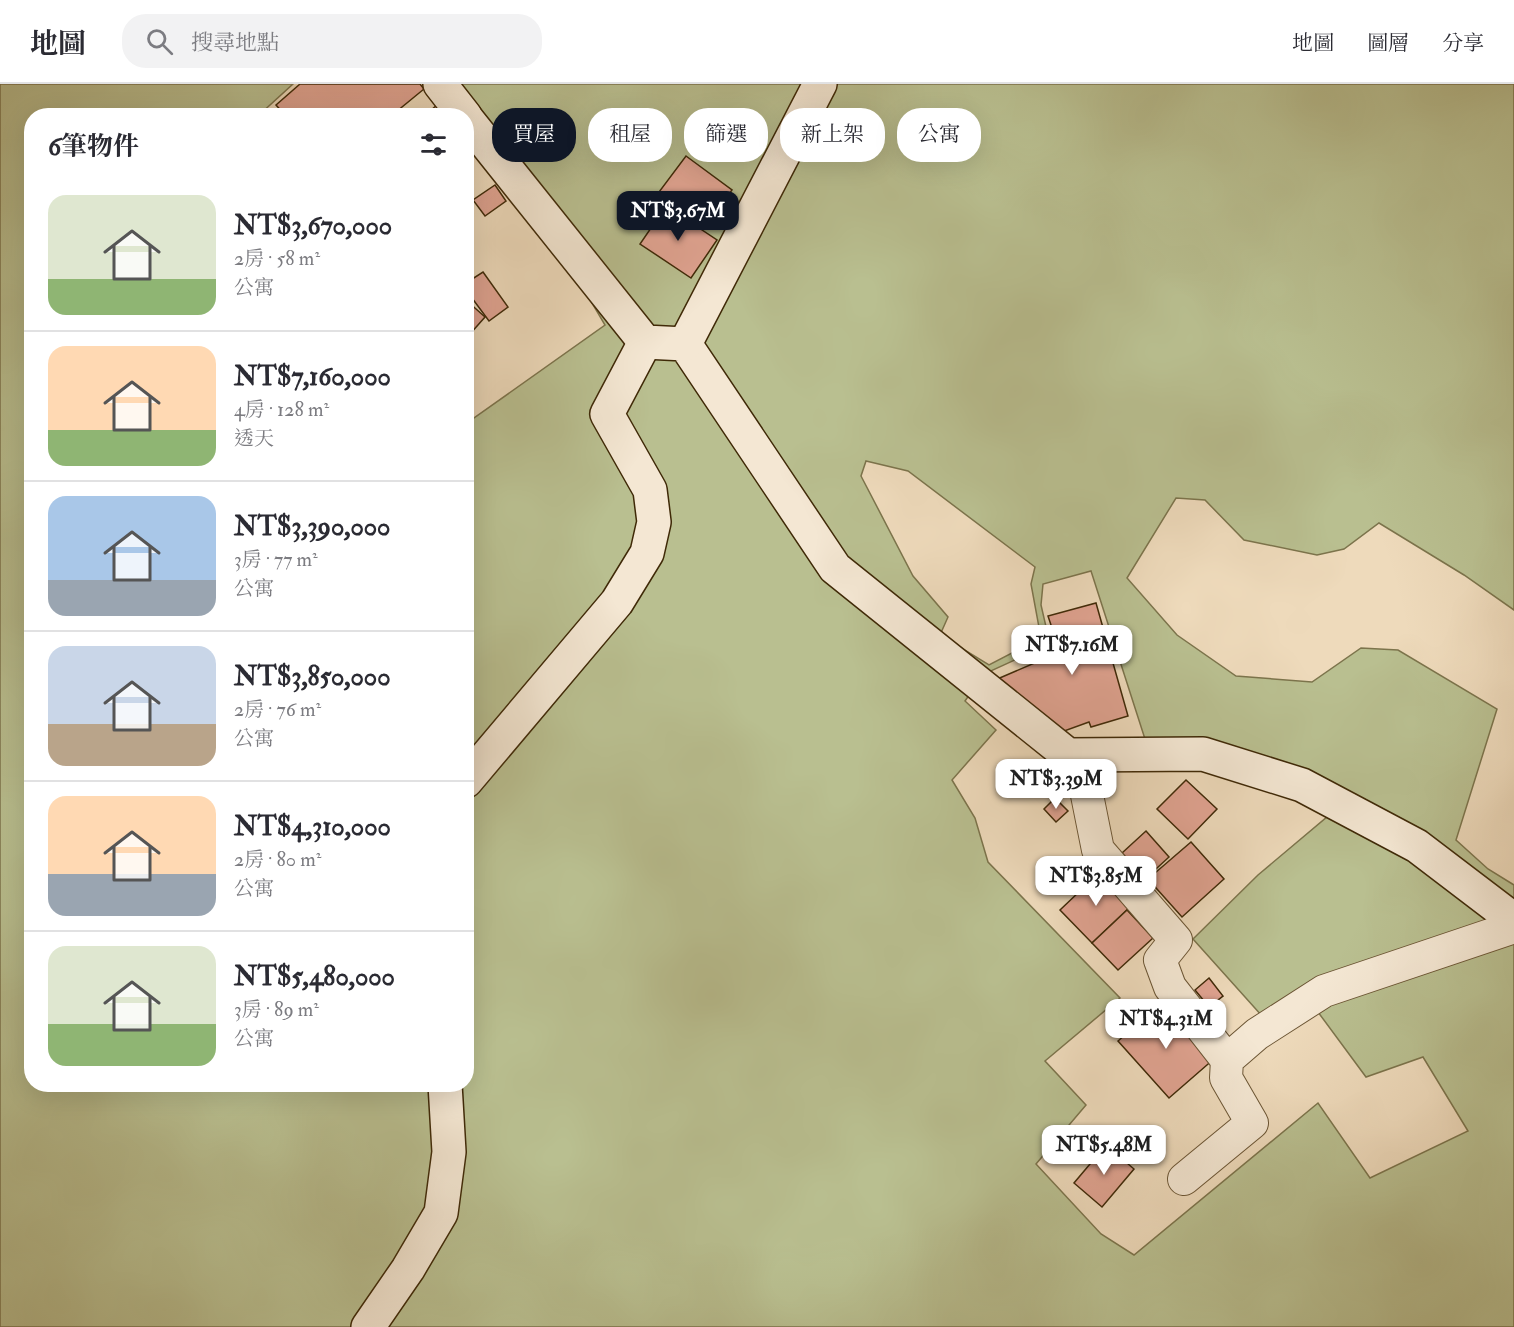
<!DOCTYPE html>
<html lang="zh-TW">
<meta charset="utf-8">
<style>
:root{--surface:#fff;--page:#f2f2f3;--text:#2b2b33;--muted:#7c7c81;--line:#e1e1e2;--accent:#111827}
body{margin:0;font-family:"IM FELL Double Pica","Noto Serif TC",serif;background:var(--page);color:var(--text);height:100vh;display:flex;flex-direction:column;font-size:22px;white-space:nowrap}
*{box-sizing:border-box;margin:0}
p{font-size:20px;color:var(--muted)}
.icon{flex:none;width:33px;height:33px;fill:none;stroke:currentColor;stroke-width:2;stroke-linecap:round;stroke-linejoin:round}
.map{position:relative;flex:1;overflow:hidden}
.side{position:absolute;left:24px;top:24px;width:450px;height:984px;display:flex;flex-direction:column;background:var(--surface);border-radius:24px;box-shadow:0 6px 24px #0002}
.side>*{flex:none}
.guide{position:absolute;left:492px;top:24px;width:570px;height:54px;display:flex;gap:12px}
.price{position:absolute;translate:-50% -51px;padding:0 14px;border-radius:12px;background:#fff;color:#222;font-size:20px;line-height:39px;filter:drop-shadow(0 2px 3px #0008)}
.price::after{content:'';position:absolute;left:50%;top:36px;width:18px;height:14px;margin-left:-9px;background:inherit;clip-path:polygon(0 0,100% 0,50% 100%)}
.price.active{background:var(--accent);color:#fff}
ul{padding:0;list-style:none}
li{display:flex;align-items:center;gap:18px;height:150px;padding:0 24px}
li+li{border-top:2px solid var(--line)}
li span{display:grid;place-items:center;flex:none;width:168px;height:120px;border-radius:18px;color:#555}
li>.icon{margin-inline-start:auto}
span .icon{width:72px;height:72px;fill:#fffc;stroke-width:1}
li b{font-size:26px}
h2{display:flex;justify-content:space-between;align-items:center;height:72px;padding:0 24px;font-size:26px}
.tag{padding:0 21px;border-radius:24px;background:var(--surface);box-shadow:0 6px 24px #0002;font-size:21px;line-height:54px}
.tag.active{background:var(--accent);color:#fff}
header{display:flex;align-items:center;gap:36px;box-sizing:border-box;height:84px;padding:0 30px;background:var(--surface);border-bottom:2px solid var(--line)}
header strong{font-size:28px}
nav{display:flex;gap:33px;margin-inline-start:auto;font-size:21px}
.search{width:420px;height:54px;background:var(--page);display:flex;align-items:center;gap:15px;box-sizing:border-box;padding:0 21px;border-radius:24px;color:var(--muted);font-size:22px}
.map>svg:first-child{display:block}
.green{fill:#b9bf90;stroke:#7c744c;stroke-width:1.5;fill-rule:evenodd}
.building{fill:#e0a391;stroke:#3f2907;stroke-width:1.5}
.lines{fill:none;stroke-linecap:round;stroke-linejoin:round}
.street-casing{stroke:#6b5534;stroke-width:34}
.secondary-casing{stroke:#3f2907;stroke-width:36}
.street{stroke:#f4e7d3;stroke-width:32}
.secondary{stroke:#f4e7d3;stroke-width:33}
</style>
<header>
<strong>地圖</strong>
<div class="search"><svg class="icon" aria-label="search" viewBox="0 0 24 24"><circle cx="10" cy="10" r="6"/><path d="M15 15l6 6"/></svg>搜尋地點</div>
<nav><a>地圖</a><a>圖層</a><a>分享</a></nav>
</header>
<div class="map">
<svg width="1514" height="1243" viewBox="0 0 1514 1243">
<rect width="100%" height="100%" fill="#eedabb"/>
<filter id="stains"><feTurbulence type="fractalNoise" baseFrequency=".00333" numOctaves="4"/><feColorMatrix values="0 0 0 0 .2 0 0 0 0 .09 0 0 0 0 .02 0 0 0 .5 -.17"/></filter>
<radialGradient id="worn" r=".72"><stop offset=".6" stop-color="#630" stop-opacity="0"/><stop offset="1" stop-color="#630" stop-opacity=".3"/></radialGradient>
<!-- green -->
<path class="green" d="M0 0H293L259 31 32 32V1000H466L467 339 605 241 578 195 430 0H1514V526L1464 491 1379 439 1344 465 1317 471 1244 456 1205 416 1176 414 1127 494 1177 551 1236 592 1312 598 1361 564 1398 566 1497 625 1456 756 1488 785 1514 801V1243H0ZM866 377 908 387 1035 483 1031 500 1041 554 989 581 940 551 948 533 913 492 861 392ZM1091 487 1154 683 1220 688 1289 709 1328 732 1258 791 1193 855 1280 952 1318 928 1366 993 1423 973 1468 1047 1370 1094 1318 1019 1134 1171 1101 1150 1036 1080 1086 1021 1045 977 1120 914 988 778 975 734 952 696 996 646 965 617 984 590 1050 560 1041 521 1043 500Z"/>
<!-- building -->
<g class="building">
<polygon points="300,0 420,0 424,5 391,32 286,32 276,21"/>
<polygon points="437,21 446,32 424,32"/>
<polygon points="686,72 732,106 706,142 659,108"/>
<polygon points="495,101 506,117 485,132 473,116"/>
<polygon points="666,122 717,156 691,194 640,160"/>
<polygon points="483,188 508,223 489,237 466,206 466,199"/>
<polygon points="466,216 485,233 470,250 466,247"/>
<polygon points="1096,519 1128,632 1091,643 1089,638 1056,650 995,596 1060,568 1048,532"/>
<polygon points="1186,696 1217,725 1188,755 1157,725"/>
<polygon points="1055,714 1068,727 1056,738 1044,725"/>
<polygon points="1146,747 1169,773 1145,795 1122,769"/>
<polygon points="1191,758 1224,795 1182,833 1148,795"/>
<polygon points="1101,787 1132,821 1092,859 1060,826"/>
<polygon points="1127,826 1153,854 1118,886 1092,859"/>
<polygon points="1209,894 1223,912 1209,923 1195,906"/>
<polygon points="1164,917 1215,974 1169,1014 1118,957"/>
<polygon points="1106,1061 1134,1085 1102,1123 1074,1099"/>
</g>
<g class="lines">
<defs>
<g id="street">
<polyline points="1068,671 1085,701 1098,766 1176,856 1160,876 1170,903 1227,976"/>
<polyline points="1184,1095 1252,1039 1226,994 1227,976 1257,950 1324,907 1514,843"/>
</g>
<g id="secondary">
<polyline points="440,0 465,32"/>
<polyline points="466,34 645,258 685,260 835,484 1068,671 1203,670 1302,701 1417,762 1514,836"/>
<polyline points="685,260 820,0"/>
<polyline points="466,697 617,518 647,469 654,438 650,406 607,330 645,258"/>
<polyline points="368,1243 408,1185 441,1129 449,1068 445,1000"/>
</g>
</defs>
<!-- street casing -->
<use href="#street" class="street-casing"/>
<!-- secondary casing -->
<use href="#secondary" class="secondary-casing"/>
<!-- street -->
<use href="#street" class="street"/>
<!-- secondary -->
<use href="#secondary" class="secondary"/>
</g>
<rect width="100%" height="100%" filter="url(#stains)"/>
<rect width="100%" height="100%" fill="url(#worn)"/>
</svg>
<b class="price active" style="left:678px;top:158px">NT$3.67M</b>
<b class="price" style="left:1072px;top:592px">NT$7.16M</b>
<b class="price" style="left:1056px;top:726px">NT$3.39M</b>
<b class="price" style="left:1096px;top:823px">NT$3.85M</b>
<b class="price" style="left:1166px;top:966px">NT$4.31M</b>
<b class="price" style="left:1104px;top:1092px">NT$5.48M</b>
<div class="guide">
<a class="tag active">買屋</a>
<a class="tag">租屋</a>
<a class="tag">篩選</a>
<a class="tag">新上架</a>
<a class="tag">公寓</a>
</div>
<section class="side">
<h2>6筆物件<svg class="icon" aria-label="filters" viewBox="0 0 24 24"><path d="M4 7h16M4 17h16"/><circle cx="9" cy="7" r="2"/><circle cx="15" cy="17" r="2"/></svg></h2>
<ul>
<li><span style="background:linear-gradient(#dfe7d0 70%,#8fb573 0)"><svg class="icon" aria-label="home" viewBox="0 0 24 24"><path d="M3 11l9-7 9 7M6 9v11h12V9"/></svg></span><div><b>NT$3,670,000</b><p>2房 · 58 m²</p><p>公寓</p></div></li>
<li><span style="background:linear-gradient(#ffd9b3 70%,#8fb573 0)"><svg class="icon" aria-label="home" viewBox="0 0 24 24"><path d="M3 11l9-7 9 7M6 9v11h12V9"/></svg></span><div><b>NT$7,160,000</b><p>4房 · 128 m²</p><p>透天</p></div></li>
<li><span style="background:linear-gradient(#a9c7e8 70%,#9aa5b1 0)"><svg class="icon" aria-label="home" viewBox="0 0 24 24"><path d="M3 11l9-7 9 7M6 9v11h12V9"/></svg></span><div><b>NT$3,390,000</b><p>3房 · 77 m²</p><p>公寓</p></div></li>
<li><span style="background:linear-gradient(#c9d6e8 65%,#b9a48a 0)"><svg class="icon" aria-label="home" viewBox="0 0 24 24"><path d="M3 11l9-7 9 7M6 9v11h12V9"/></svg></span><div><b>NT$3,850,000</b><p>2房 · 76 m²</p><p>公寓</p></div></li>
<li><span style="background:linear-gradient(#ffd9b3 65%,#9aa5b1 0)"><svg class="icon" aria-label="home" viewBox="0 0 24 24"><path d="M3 11l9-7 9 7M6 9v11h12V9"/></svg></span><div><b>NT$4,310,000</b><p>2房 · 80 m²</p><p>公寓</p></div></li>
<li><span style="background:linear-gradient(#dfe7d0 65%,#8fb573 0)"><svg class="icon" aria-label="home" viewBox="0 0 24 24"><path d="M3 11l9-7 9 7M6 9v11h12V9"/></svg></span><div><b>NT$5,480,000</b><p>3房 · 89 m²</p><p>公寓</p></div></li>
</ul>
</section>
</div>
